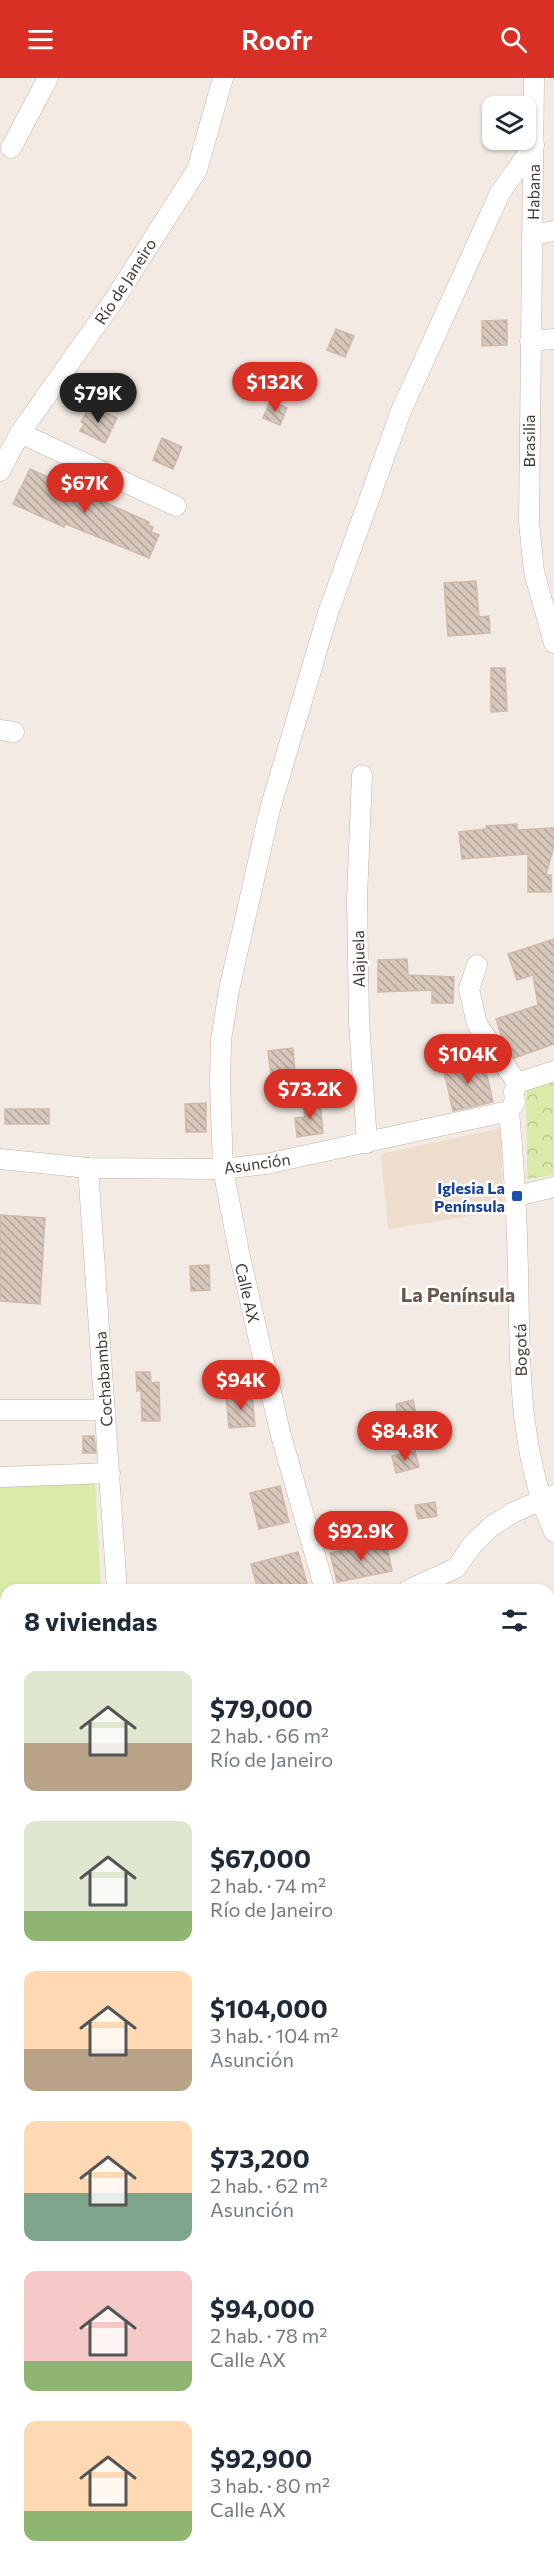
<!DOCTYPE html>
<html lang="es">
<meta charset="utf-8">
<style>
:root{--surface:#fff;--page:#f2f2f3;--text:#1f2937;--muted:#747a83;--accent:#d93025}
body{margin:0;font-family:Commissioner,sans-serif;background:var(--page);color:var(--text);height:100vh;display:flex;flex-direction:column;font-size:22px;white-space:nowrap}
*{box-sizing:border-box;margin:0}
p{font-size:20px;color:var(--muted)}
.icon{flex:none;width:33px;height:33px;fill:none;stroke:currentColor;stroke-width:2;stroke-linecap:round;stroke-linejoin:round}
.map{position:relative;flex:1;overflow:hidden}
.drawer{position:absolute;left:0px;top:1506px;width:555px;height:986px;display:flex;flex-direction:column;background:var(--surface);border-radius:18px 18px 0 0;box-shadow:0 2px 4px #0004}
.drawer>*{flex:none}
.tools{position:absolute;left:482px;top:18px;display:grid;gap:12px}
.tools a{display:grid;place-items:center;width:54px;height:54px;border-radius:12px;background:var(--surface);box-shadow:0 2px 4px #0004;font-size:30px}
.price{position:absolute;translate:-50% -51px;padding:0 14px;border-radius:21px;background:var(--accent);color:#fff;font-size:20px;line-height:39px;filter:drop-shadow(0 2px 3px #0008)}
.price::after{content:'';position:absolute;left:50%;top:36px;width:18px;height:14px;margin-left:-9px;background:inherit;clip-path:polygon(0 0,100% 0,50% 100%)}
.price.on{background:#222;color:#fff}
ul{padding:0;list-style:none}
li{display:flex;align-items:center;gap:18px;height:150px;padding:0 24px}
li span{display:grid;place-items:center;flex:none;width:168px;height:120px;border-radius:12px;color:#555}
li>.icon{margin-inline-start:auto}
span .icon{width:72px;height:72px;fill:#fffc;stroke-width:1}
li b{font-size:26px}
h2{display:flex;justify-content:space-between;align-items:center;height:72px;padding:0 24px;font-size:26px}
header{display:flex;justify-content:space-between;align-items:center;height:78px;padding:0 24px;background:var(--accent);color:#fff;font-size:27px;font-weight:600}
.map>svg:first-child{display:block}
.education{fill:#edddcc}
.park{fill:url(#park-crowns)}
.garden{fill:#daeaa9}
.building{fill:url(#building-back-hatch);stroke:#d0baab;stroke-width:1.5}
.lines{fill:none;stroke-linecap:round;stroke-linejoin:round}
.minor-casing{stroke:#c2b3a8;stroke-width:21}
.minor{stroke:#fff;stroke-width:20}
.transit-dot{fill:#1a4fb4;stroke:#fff;stroke-width:2}
.labels{text-anchor:middle;dominant-baseline:central;stroke-width:5;stroke-linejoin:round;paint-order:stroke}
.street-label{font-size:16px;fill:#453a33;stroke:#fff}
.transit-label{font-size:16px;font-weight:bold;fill:#164399;stroke:#fff;text-anchor:end}
.quarter-label{font-size:20px;font-weight:bold;fill:#68564a;stroke:#fff}
</style>
<header><svg class="icon" aria-label="menu" viewBox="0 0 24 24"><path d="M4 6h16M4 12h16M4 18h16"/></svg>Roofr<svg class="icon" aria-label="search" viewBox="0 0 24 24"><circle cx="10" cy="10" r="6"/><path d="M15 15l6 6"/></svg></header>
<div class="map">
<svg width="554" height="2491" viewBox="0 0 554 2491">
<defs>
<pattern id="park-crowns" width="20" height="18" patternUnits="userSpaceOnUse" patternTransform="scale(1.5)"><rect width="20" height="18" fill="#daeaa9"/><path d="M2 6a3 3 0 1 1 6 0M12 15a3 3 0 1 1 6 0" fill="none" stroke="#bcc992"/></pattern>
<pattern id="building-back-hatch" width="6" height="6" patternUnits="userSpaceOnUse" patternTransform="scale(1.5)"><rect width="6" height="6" fill="#d8c7bb"/><path d="M-1 5l2 2M0 0l6 6M5-1l2 2" fill="none" stroke="#b1a399"/></pattern>
</defs>
<rect width="100%" height="100%" fill="#f3ebe3"/>
<!-- education -->
<polygon class="education" points="501,1050 503,1133 388,1151 381,1076"/>
<!-- park -->
<polygon class="park" points="554,999 554,1097 527,1101 526,1007"/>
<!-- garden -->
<polygon class="garden" points="95,1403 101,1512 6,1512 6,1659 0,1659 0,1408"/>
<!-- building -->
<g class="building">
<polygon points="507,242 507,267 482,268 482,243"/>
<polygon points="336,251 354,258 345,279 327,272"/>
<polygon points="270,323 287,330 280,347 263,340"/>
<polygon points="90,327 117,340 105,365 80,353 84,346 81,344"/>
<polygon points="162,360 182,369 173,391 153,382"/>
<polygon points="30,391 149,444 148,447 153,449 151,454 159,457 149,480 66,446 64,449 13,426"/>
<polygon points="476,503 479,539 489,538 490,555 448,558 444,505"/>
<polygon points="491,590 505,590 507,633 491,634"/>
<polygon points="517,746 517,752 554,750 554,768 546,797 551,797 551,814 528,814 528,776 462,781 459,754 486,751 486,748"/>
<polygon points="554,861 554,966 514,980 503,963 496,941 538,927 533,897 517,902 508,876"/>
<polygon points="407,881 408,897 454,899 453,925 432,925 432,912 378,914 378,882"/>
<polygon points="293,970 295,995 271,997 268,973"/>
<polygon points="483,981 493,1024 453,1033 443,989"/>
<polygon points="320,1023 323,1055 297,1059 295,1040 305,1039 303,1025"/>
<polygon points="206,1025 206,1054 186,1054 185,1026"/>
<rect x="5" y="1031" width="44" height="15"/>
<polygon points="0,1137 45,1140 40,1226 0,1223"/>
<polygon points="209,1187 210,1212 191,1213 190,1188"/>
<polygon points="136,1294 150,1294 151,1305 159,1304 160,1343 142,1343 141,1312 137,1313"/>
<polygon points="252,1315 255,1348 229,1350 226,1318"/>
<polygon points="413,1322 418,1345 400,1349 396,1326"/>
<polygon points="83,1358 94,1358 96,1375 83,1375"/>
<polygon points="415,1373 419,1389 396,1395 392,1378"/>
<polygon points="280,1408 289,1444 259,1451 250,1415"/>
<polygon points="435,1424 437,1438 418,1441 415,1427"/>
<polygon points="386,1463 392,1493 337,1504 330,1475"/>
<polygon points="298,1474 307,1505 282,1512 258,1512 251,1486"/>
</g>
<g class="lines">
<defs>
<g id="minor">
<polyline points="534,0 529,444 534,494 554,565"/>
<polyline points="11,70 48,0"/>
<polyline points="532,157 554,153"/>
<polyline points="530,263 554,261"/>
<polyline points="20,355 176,428"/>
<polyline points="0,393 20,355 114,222 197,92 223,0"/>
<polyline points="0,652 14,654"/>
<polyline points="362,697 357,820 359,943 367,1065"/>
<path d="M477 887 469 911 477 946 517 1005 514 1014 515 1024 509 1033C514 1086 517 1139 518 1193 520 1282 517 1371 554 1454"/>
<polyline points="517,1005 554,993"/>
<polyline points="0,1081 88,1090 223,1091 266,1086 509,1033"/>
<polyline points="88,1090 117,1512"/>
<polyline points="517,1118 554,1109"/>
<polyline points="0,1332 105,1332"/>
<polyline points="0,1399 110,1395"/>
<polyline points="325,1512 280,1354 240,1179 223,1091 220,1005 221,962 229,912 270,731 328,535 401,333 500,115 534,67"/>
<polyline points="408,1512 456,1490 473,1466 492,1448 514,1434 554,1417"/>
<polyline points="549,1898 554,1898"/>
<polyline points="0,1902 6,1901"/>
<polyline points="0,2159 6,2158"/>
<polyline points="94,2491 96,2486"/>
</g>
</defs>
<!-- minor casing -->
<use href="#minor" class="minor-casing"/>
<!-- minor -->
<use href="#minor" class="minor"/>
</g>
<!-- markers -->
<rect class="transit-dot" x="511" y="1112" width="12" height="12" rx="3"/>
<g class="labels">
<!-- street labels -->
<g class="street-label">
<text transform="translate(533 114) rotate(-89)">Habana</text>
<text transform="translate(125 203) rotate(-57)">Río de Janeiro</text>
<text transform="translate(528 363) rotate(-90)">Brasilia</text>
<text transform="translate(358 881) rotate(-91)">Alajuela</text>
<text transform="translate(257 1085) rotate(-8)">Asunción</text>
<text transform="translate(248 1215) rotate(77)">Calle AX</text>
<text transform="translate(520 1272) rotate(-91)">Bogotá</text>
<text transform="translate(103 1301) rotate(-94)">Cochabamba</text>
</g>
<!-- transit labels -->
<g class="transit-label">
<text x="505" y="1109">Iglesia La<tspan x="505" dy="18">Península</tspan></text>
</g>
<!-- quarter labels -->
<g class="quarter-label">
<text x="458" y="1216">La Península</text>
</g>
</g>
</svg>
<div class="tools">
<a><svg class="icon" aria-label="layers" viewBox="0 0 24 24"><path d="M12 4l9 5-9 5-9-5zM3 14l9 5 9-5"/></svg></a>
</div>
<b class="price" style="left:275px;top:335px">$132K</b>
<b class="price on" style="left:98px;top:346px">$79K</b>
<b class="price" style="left:85px;top:436px">$67K</b>
<b class="price" style="left:468px;top:1007px">$104K</b>
<b class="price" style="left:310px;top:1042px">$73.2K</b>
<b class="price" style="left:241px;top:1333px">$94K</b>
<b class="price" style="left:405px;top:1384px">$84.8K</b>
<b class="price" style="left:361px;top:1484px">$92.9K</b>
<section class="drawer">
<h2>8 viviendas<svg class="icon" aria-label="filters" viewBox="0 0 24 24"><path d="M4 7h16M4 17h16"/><circle cx="9" cy="7" r="2"/><circle cx="15" cy="17" r="2"/></svg></h2>
<ul>
<li><span style="background:linear-gradient(#dfe7d0 60%,#b9a48a 0)"><svg class="icon" aria-label="home" viewBox="0 0 24 24"><path d="M3 11l9-7 9 7M6 9v11h12V9"/></svg></span><div><b>$79,000</b><p>2 hab. · 66 m²</p><p>Río de Janeiro</p></div></li>
<li><span style="background:linear-gradient(#dfe7d0 75%,#8fb573 0)"><svg class="icon" aria-label="home" viewBox="0 0 24 24"><path d="M3 11l9-7 9 7M6 9v11h12V9"/></svg></span><div><b>$67,000</b><p>2 hab. · 74 m²</p><p>Río de Janeiro</p></div></li>
<li><span style="background:linear-gradient(#ffd9b3 65%,#b9a48a 0)"><svg class="icon" aria-label="home" viewBox="0 0 24 24"><path d="M3 11l9-7 9 7M6 9v11h12V9"/></svg></span><div><b>$104,000</b><p>3 hab. · 104 m²</p><p>Asunción</p></div></li>
<li><span style="background:linear-gradient(#ffd9b3 60%,#7fa58c 0)"><svg class="icon" aria-label="home" viewBox="0 0 24 24"><path d="M3 11l9-7 9 7M6 9v11h12V9"/></svg></span><div><b>$73,200</b><p>2 hab. · 62 m²</p><p>Asunción</p></div></li>
<li><span style="background:linear-gradient(#f6c9c9 75%,#8fb573 0)"><svg class="icon" aria-label="home" viewBox="0 0 24 24"><path d="M3 11l9-7 9 7M6 9v11h12V9"/></svg></span><div><b>$94,000</b><p>2 hab. · 78 m²</p><p>Calle AX</p></div></li>
<li><span style="background:linear-gradient(#ffd9b3 75%,#8fb573 0)"><svg class="icon" aria-label="home" viewBox="0 0 24 24"><path d="M3 11l9-7 9 7M6 9v11h12V9"/></svg></span><div><b>$92,900</b><p>3 hab. · 80 m²</p><p>Calle AX</p></div></li>
</ul>
</section>
</div>
